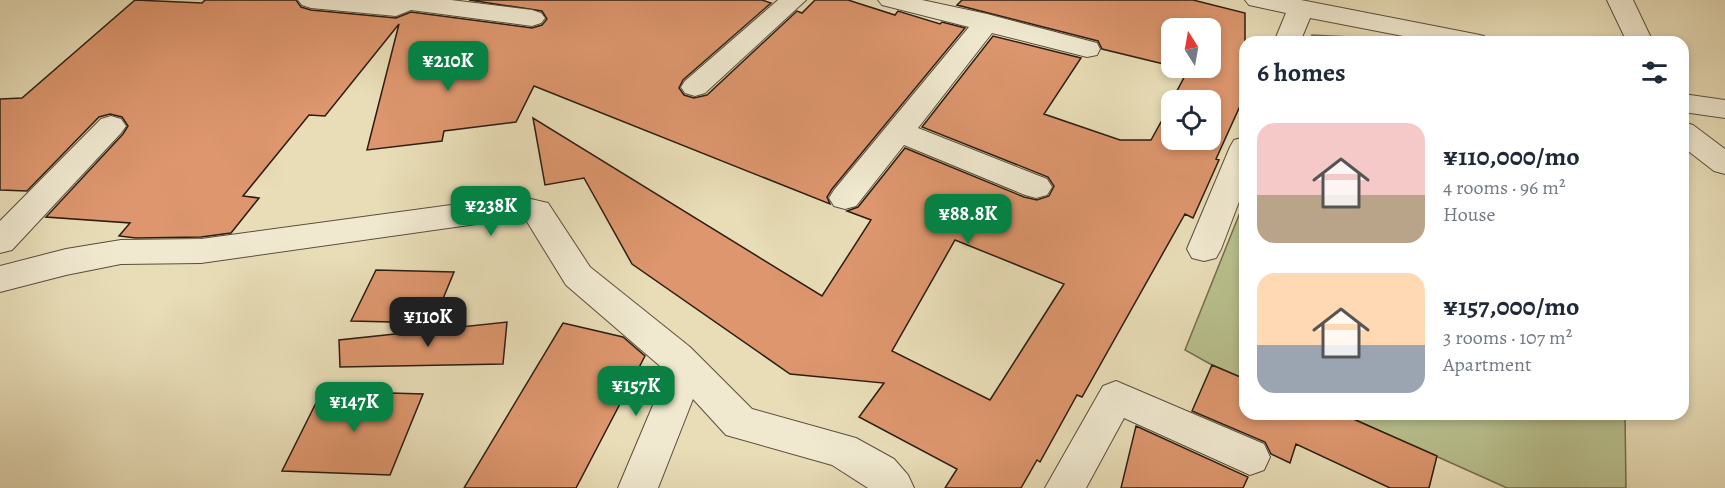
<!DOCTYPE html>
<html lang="en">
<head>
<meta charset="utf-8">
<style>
	:root { --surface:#fff; --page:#f6f6f7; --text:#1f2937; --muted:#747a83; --accent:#0b8043 }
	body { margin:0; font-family:Alegreya,serif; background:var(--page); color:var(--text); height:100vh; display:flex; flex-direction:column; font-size:22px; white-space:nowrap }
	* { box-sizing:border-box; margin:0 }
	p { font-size:20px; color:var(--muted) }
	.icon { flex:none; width:33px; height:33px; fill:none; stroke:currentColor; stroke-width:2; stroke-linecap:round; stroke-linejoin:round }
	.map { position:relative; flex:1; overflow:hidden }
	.panel { position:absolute; left:1239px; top:36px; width:450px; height:384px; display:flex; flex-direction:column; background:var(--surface); border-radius:18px; box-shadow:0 3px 9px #0003 }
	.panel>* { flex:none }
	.needle { width:39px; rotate:349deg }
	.buttons { position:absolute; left:1161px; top:18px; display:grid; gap:12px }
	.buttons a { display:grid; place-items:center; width:60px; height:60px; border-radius:12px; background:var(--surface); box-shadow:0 3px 9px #0003; font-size:30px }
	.price { position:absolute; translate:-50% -51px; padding:0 14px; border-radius:12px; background:var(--accent); color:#fff; font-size:20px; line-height:39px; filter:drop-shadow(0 2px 3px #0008) }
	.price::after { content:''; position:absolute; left:50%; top:36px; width:18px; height:14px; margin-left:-9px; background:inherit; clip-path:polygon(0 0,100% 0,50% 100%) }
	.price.active { background:#222; color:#fff }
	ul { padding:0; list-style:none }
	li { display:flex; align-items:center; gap:18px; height:150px; padding:0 18px }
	li span { display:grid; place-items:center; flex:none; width:168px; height:120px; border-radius:18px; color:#555 }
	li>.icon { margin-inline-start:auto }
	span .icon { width:72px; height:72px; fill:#fffc; stroke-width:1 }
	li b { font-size:26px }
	h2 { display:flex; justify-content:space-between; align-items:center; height:72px; padding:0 18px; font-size:26px }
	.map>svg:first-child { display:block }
	.green { fill:#b8c08d; stroke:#726e50; stroke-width:1.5 }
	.building { fill:#dd966d; stroke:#2c1d12; stroke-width:1.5; fill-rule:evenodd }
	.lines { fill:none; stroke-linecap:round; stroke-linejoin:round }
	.minor-casing { stroke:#5b4d3b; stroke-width:2 }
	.minor { fill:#f0e9d0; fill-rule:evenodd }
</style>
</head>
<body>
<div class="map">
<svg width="1725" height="488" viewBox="0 0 1725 488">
	<rect width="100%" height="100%" fill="#e8ddb7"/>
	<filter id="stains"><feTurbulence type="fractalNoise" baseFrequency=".00333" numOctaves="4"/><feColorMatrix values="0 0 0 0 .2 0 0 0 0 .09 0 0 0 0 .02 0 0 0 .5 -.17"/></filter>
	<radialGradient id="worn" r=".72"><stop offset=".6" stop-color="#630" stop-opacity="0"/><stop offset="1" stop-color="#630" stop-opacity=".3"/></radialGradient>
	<path class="green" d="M 1312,35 L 1371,38 L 1388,42 L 1309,42 Z
		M 1245,200 L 1245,379 L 1212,365 L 1185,350 Z
		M 1342,414 L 1625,414 L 1626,488 L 1507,488 Z"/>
	<path class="building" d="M 135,0 L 202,3 L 205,0 L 296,0 L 301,7 L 311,10 L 396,18 L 411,12 L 532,28 L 542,25 L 547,19 L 542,11 L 469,0 L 762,0 L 771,3 L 683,80 L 679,88 L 684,95 L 694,98 L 707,95 L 797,11 L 802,13 L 815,0 L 848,0 L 895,15 L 898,11 L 940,24 L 942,22 L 965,28 L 832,189 L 827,197 L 830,204 L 534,86 L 516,122 L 444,131 L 442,141 L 367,150 L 399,24 L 325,116 L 309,115 L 243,196 L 259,198 L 231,233 L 201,237 L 136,238 L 119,236 L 130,223 L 46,217 L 123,134 L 128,126 L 122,117 L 110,114 L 99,117 L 27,191 L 0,190 L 0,99 L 22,98 Z
		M 962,0 L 1193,0 L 1245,13 L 1245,95 L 1216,159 L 1219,160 L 1193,218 L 1185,214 L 1082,397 L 1077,395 L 1040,462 L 1037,460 L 1021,488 L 945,488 L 957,469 L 859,417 L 884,383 L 790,374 L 632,264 L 584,178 L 545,185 L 533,118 L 822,296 L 871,220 L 847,211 L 858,207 L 905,148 L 1024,197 L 1037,200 L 1049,196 L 1054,186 L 1048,177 L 922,127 L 993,36 L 1081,58 L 1044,114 L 1120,140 L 1151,140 L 1172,102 L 1172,140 L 1210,140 L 1210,100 L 1172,100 L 1188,70 L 1177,68 L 1210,68 L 1210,28 L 1172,28 L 1172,66 L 1102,49 L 1098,41 L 957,5 ZM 955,240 L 1064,284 L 990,400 L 892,351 Z
		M 376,270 L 454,272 L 433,323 L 351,321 Z
		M 507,322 L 503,364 L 340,367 L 339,340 Z
		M 563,323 L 623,337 L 645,356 L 576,488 L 464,488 Z
		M 1212,365 L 1245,379 L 1245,414 L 1342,414 L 1437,456 L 1429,488 L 1390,488 L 1296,444 L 1290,463 L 1271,454 L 1265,442 L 1192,411 Z
		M 322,391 L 423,394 L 390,475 L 282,471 Z
		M 1136,426 L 1248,477 L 1243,488 L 1121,488 Z"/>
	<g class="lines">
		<defs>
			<path id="minor" d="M 298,0 L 451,0 L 532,10 L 541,13 L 545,18 L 541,23 L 532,26 L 411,10 L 396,16 L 311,8 L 302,5 Z
				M 778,0 L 806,0 L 705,93 L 695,96 L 685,93 L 681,87 L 685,81 Z
				M 878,0 L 922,0 L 987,14 L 1097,43 L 1100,49 L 1097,55 L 1087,57 L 992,33 L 918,128 L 1047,179 L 1052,187 L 1047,195 L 1036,198 L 1025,195 L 904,145 L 856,206 L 845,209 L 834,206 L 829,198 L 834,190 L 969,27 L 882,5 Z
				M 1245,0 L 1301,0 L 1475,34 L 1484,36 L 1488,42 L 1434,42 L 1310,18 L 1300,42 L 1274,42 L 1286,13 L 1249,5 Z
				M 1607,0 L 1633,0 L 1653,42 L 1627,42 Z
				M 1683,94 L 1725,100 L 1725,118 L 1683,112 Z
				M 111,116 L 121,119 L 126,126 L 121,133 L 12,250 L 0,253 L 0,221 L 101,119 Z
				M 1683,122 L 1693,125 L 1725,149 L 1725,174 L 1714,171 L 1683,147 Z
				M 1245,137 L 1245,186 L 1221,249 L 1216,258 L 1204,261 L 1192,258 L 1187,249 L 1230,147 L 1234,140 Z
				M 518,196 L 548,203 L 590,267 L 690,347 L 752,409 L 856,438 L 894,459 L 908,475 L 914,488 L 868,488 L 832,465 L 726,435 L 693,399 L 658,488 L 618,488 L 667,372 L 566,285 L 526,220 L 518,218 L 201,263 L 121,264 L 66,275 L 0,292 L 0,266 L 66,249 L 121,240 L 201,239 Z
				M 1116,381 L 1264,444 L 1270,457 L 1264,470 L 1250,475 L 1124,418 L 1086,488 L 1045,488 L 1103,386 Z"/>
		</defs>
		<use href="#minor" class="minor-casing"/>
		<use href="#minor" class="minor"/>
	</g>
	<rect width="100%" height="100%" filter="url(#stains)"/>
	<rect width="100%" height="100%" fill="url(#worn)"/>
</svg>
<div class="buttons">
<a><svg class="needle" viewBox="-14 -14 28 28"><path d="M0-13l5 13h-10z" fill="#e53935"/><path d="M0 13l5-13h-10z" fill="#747a83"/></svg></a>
<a><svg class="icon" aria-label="locate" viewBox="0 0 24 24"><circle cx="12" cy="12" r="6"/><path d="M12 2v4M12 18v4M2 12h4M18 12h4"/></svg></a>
</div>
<b class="price" style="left:448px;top:92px">¥210K</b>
<b class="price" style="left:491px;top:237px">¥238K</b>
<b class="price" style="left:968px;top:245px">¥88.8K</b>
<b class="price active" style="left:428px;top:348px">¥110K</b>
<b class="price" style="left:636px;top:417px">¥157K</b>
<b class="price" style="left:354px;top:433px">¥147K</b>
<section class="panel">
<h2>6 homes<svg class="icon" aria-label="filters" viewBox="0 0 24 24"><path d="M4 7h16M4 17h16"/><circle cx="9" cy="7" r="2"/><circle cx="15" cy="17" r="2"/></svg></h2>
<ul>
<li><span style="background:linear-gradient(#f6c9c9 60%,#b9a48a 0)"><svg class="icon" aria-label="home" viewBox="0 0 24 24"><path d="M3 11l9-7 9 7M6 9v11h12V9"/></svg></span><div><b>¥110,000/mo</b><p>4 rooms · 96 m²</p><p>House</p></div></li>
<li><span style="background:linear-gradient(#ffd9b3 60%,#9aa5b1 0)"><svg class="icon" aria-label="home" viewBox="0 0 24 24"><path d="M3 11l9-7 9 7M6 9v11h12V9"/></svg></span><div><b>¥157,000/mo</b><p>3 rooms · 107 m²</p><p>Apartment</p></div></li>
</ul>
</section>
</div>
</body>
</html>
